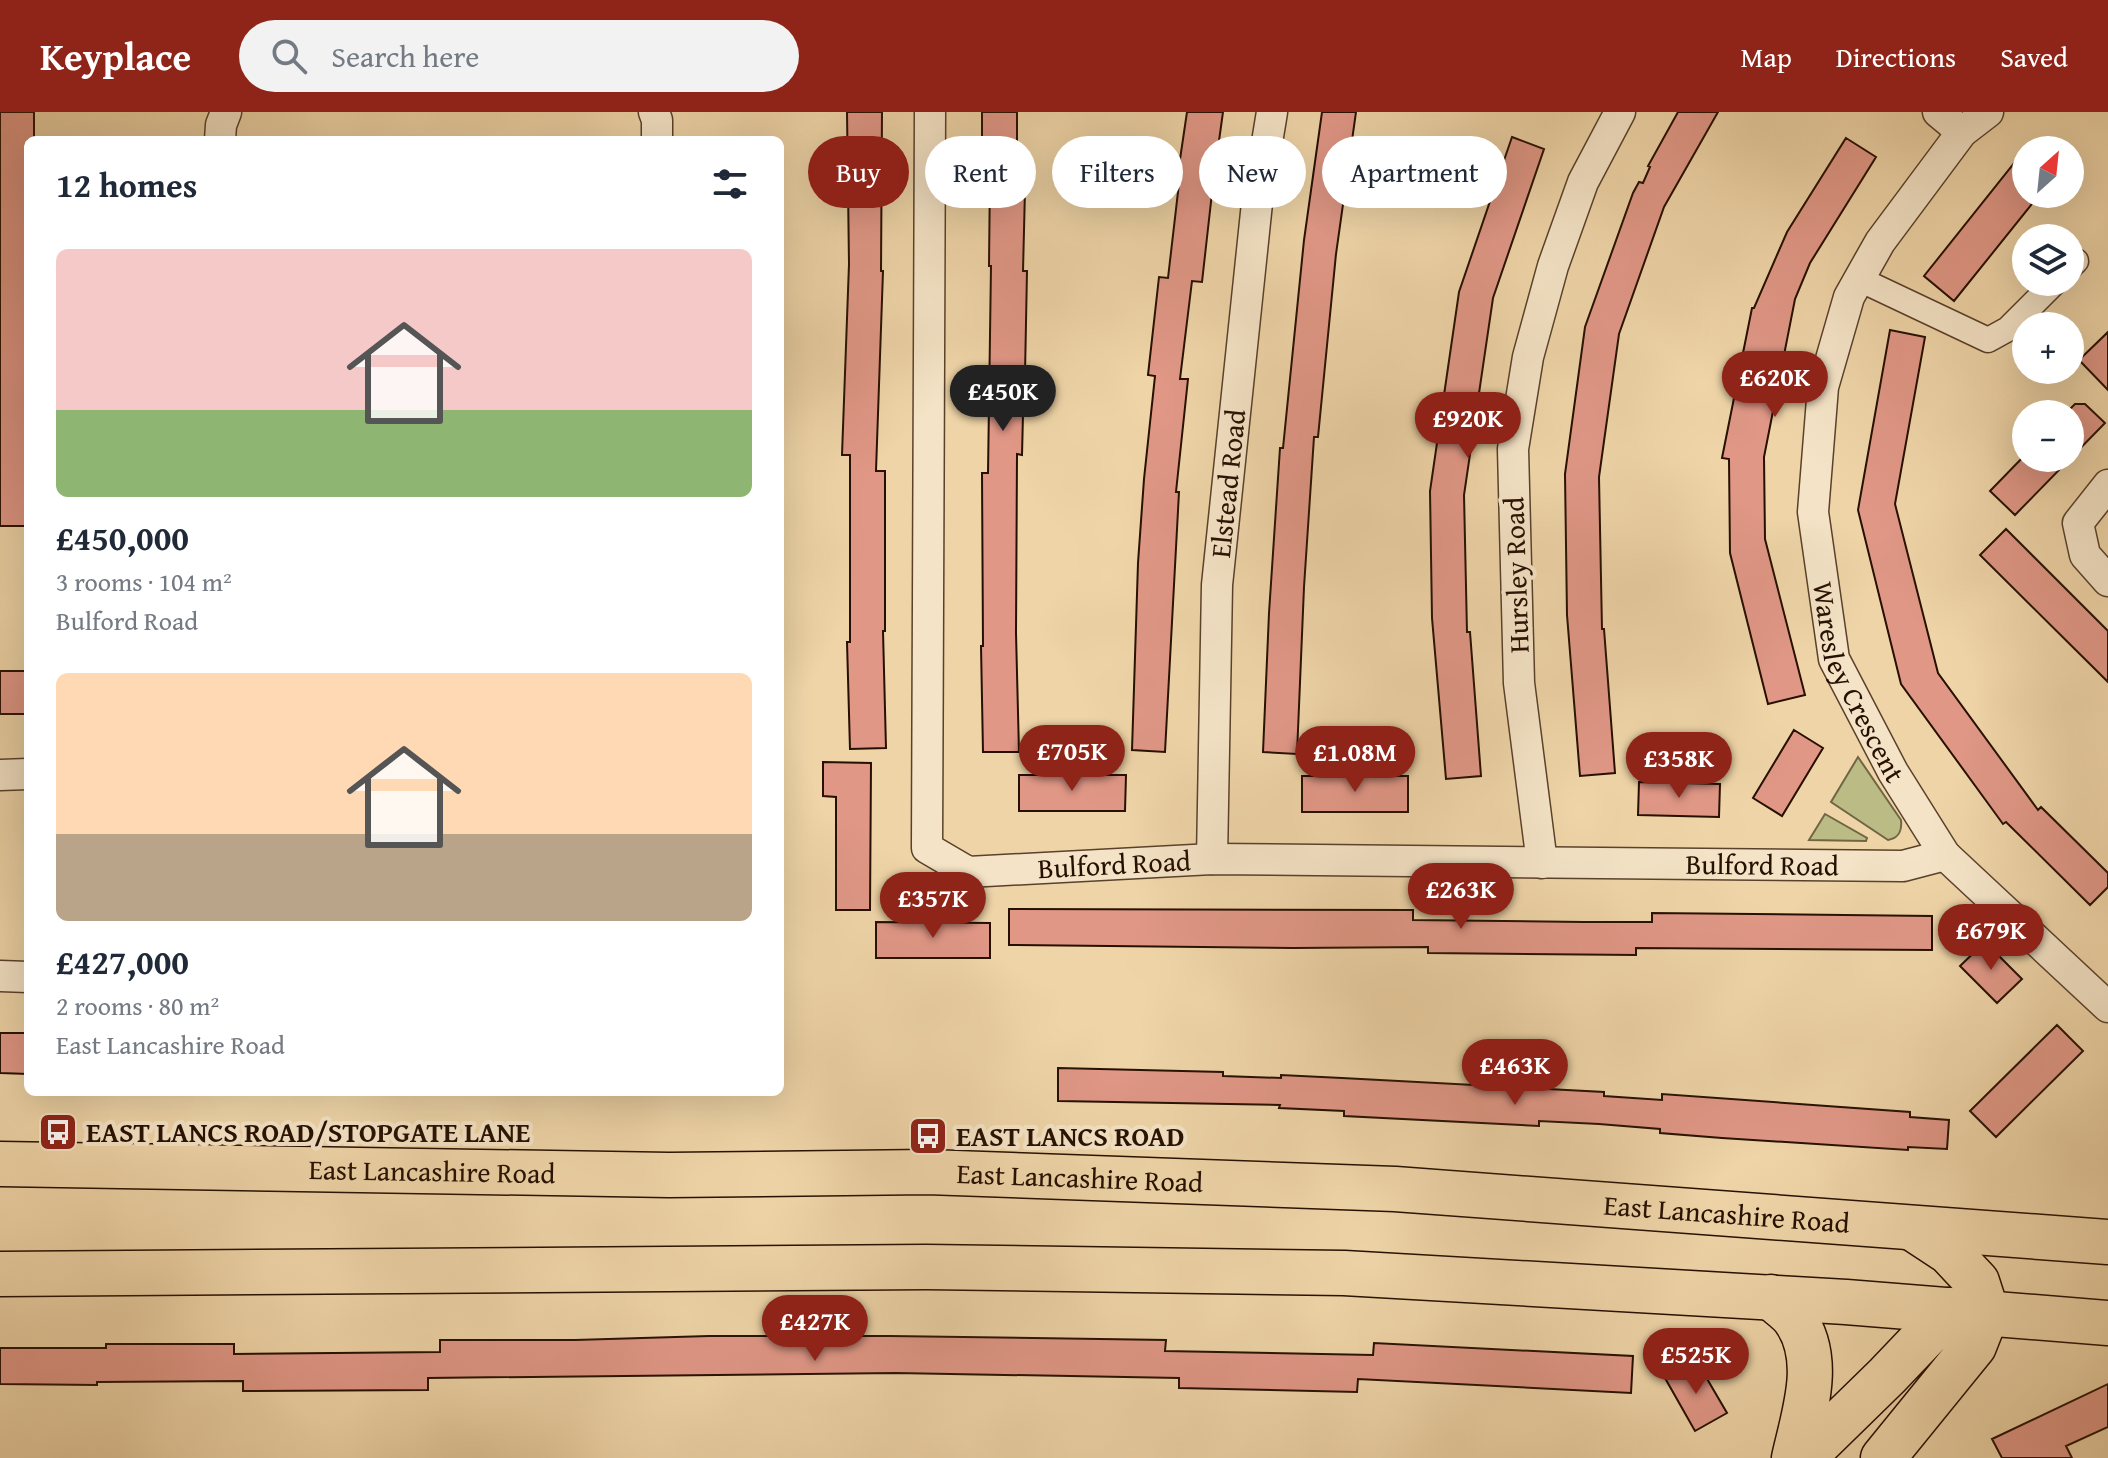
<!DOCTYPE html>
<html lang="en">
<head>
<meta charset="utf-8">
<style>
	:root { --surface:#fff; --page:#f2f2f3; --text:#1f2937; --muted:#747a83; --accent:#8f2418 }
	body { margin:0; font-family:"Gentium Book Plus",serif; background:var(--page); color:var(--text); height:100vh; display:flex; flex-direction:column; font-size:30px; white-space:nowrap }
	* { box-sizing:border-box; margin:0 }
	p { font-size:26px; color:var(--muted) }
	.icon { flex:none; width:44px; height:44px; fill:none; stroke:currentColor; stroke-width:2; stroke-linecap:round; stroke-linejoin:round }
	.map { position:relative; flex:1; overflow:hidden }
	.sheet { position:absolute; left:24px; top:24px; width:760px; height:960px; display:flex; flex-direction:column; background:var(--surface); border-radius:12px; box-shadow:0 8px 32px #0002 }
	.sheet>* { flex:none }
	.banner { position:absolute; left:808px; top:24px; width:760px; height:72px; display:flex; gap:16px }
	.needle { width:52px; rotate:27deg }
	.controls { position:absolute; left:2012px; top:24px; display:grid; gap:16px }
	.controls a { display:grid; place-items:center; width:72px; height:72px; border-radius:50%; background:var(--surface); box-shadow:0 8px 32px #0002; font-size:40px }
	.price { position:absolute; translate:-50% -68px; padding:0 18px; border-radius:28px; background:var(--accent); color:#fff; font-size:26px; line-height:52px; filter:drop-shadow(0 2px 4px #0008) }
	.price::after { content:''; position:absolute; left:50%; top:48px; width:24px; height:18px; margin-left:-12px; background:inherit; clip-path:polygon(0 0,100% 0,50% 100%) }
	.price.current { background:#222; color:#fff }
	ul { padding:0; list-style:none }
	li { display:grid; align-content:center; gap:16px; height:424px; padding:0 32px }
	li span { display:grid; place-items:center; height:248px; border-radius:12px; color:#555 }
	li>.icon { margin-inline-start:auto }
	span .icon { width:144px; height:144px; fill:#fffc; stroke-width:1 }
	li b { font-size:34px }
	h2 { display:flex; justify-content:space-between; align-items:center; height:96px; padding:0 32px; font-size:34px }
	.pill { padding:0 28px; border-radius:36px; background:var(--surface); box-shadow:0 8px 32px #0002; font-size:28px; line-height:72px }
	.pill.current { background:var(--accent); color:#fff }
	header { display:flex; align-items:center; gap:48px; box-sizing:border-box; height:112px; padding:0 40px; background:var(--accent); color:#fff }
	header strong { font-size:38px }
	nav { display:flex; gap:44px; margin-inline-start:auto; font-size:28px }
	.search { width:560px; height:72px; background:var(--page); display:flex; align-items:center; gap:20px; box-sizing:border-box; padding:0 28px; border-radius:44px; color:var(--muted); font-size:30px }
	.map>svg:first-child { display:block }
	.green { fill:#bbbc85; stroke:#716644; stroke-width:2 }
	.building { fill:#e09786; stroke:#271002; stroke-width:2 }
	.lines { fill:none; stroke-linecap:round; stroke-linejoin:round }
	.pedestrian-casing { stroke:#59412b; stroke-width:27 }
	.minor-casing { stroke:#59412b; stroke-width:33 }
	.primary-casing { stroke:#271002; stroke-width:47 }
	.trunk-casing { stroke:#271002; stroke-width:47 }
	.pedestrian { stroke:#f4e3c6; stroke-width:24 }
	.minor { stroke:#f4e3c6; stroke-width:30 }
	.primary { stroke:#eed4a7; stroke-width:44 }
	.trunk { stroke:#eed4a7; stroke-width:44 }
	.labels { text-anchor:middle; stroke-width:8; stroke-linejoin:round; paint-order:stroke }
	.street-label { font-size:28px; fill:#271002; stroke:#f4e3c6 }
	.poi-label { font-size:28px; font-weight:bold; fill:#271002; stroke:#f4e3c6; text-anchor:start }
</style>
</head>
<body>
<header>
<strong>Keyplace</strong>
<div class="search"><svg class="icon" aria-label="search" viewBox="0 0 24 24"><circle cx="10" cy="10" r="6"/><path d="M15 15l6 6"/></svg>Search here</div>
<nav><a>Map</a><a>Directions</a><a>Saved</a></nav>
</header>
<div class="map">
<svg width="2108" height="1346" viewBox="0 0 2108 1346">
	<rect width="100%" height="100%" fill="#eed4a7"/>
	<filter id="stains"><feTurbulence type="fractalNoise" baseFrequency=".0025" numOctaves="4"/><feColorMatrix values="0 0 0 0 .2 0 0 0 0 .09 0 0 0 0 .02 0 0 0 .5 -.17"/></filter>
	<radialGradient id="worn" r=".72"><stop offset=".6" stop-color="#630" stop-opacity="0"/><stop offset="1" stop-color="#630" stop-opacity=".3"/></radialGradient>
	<path class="green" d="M 1858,645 L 1901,708 C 1902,718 1900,726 1888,728 L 1831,690 Z
		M 1825,702 L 1867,726 L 1866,729 L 1809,728 Z"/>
	<path class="building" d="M 0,0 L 34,0 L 34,28 L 28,28 L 28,164 L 26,164 L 28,414 L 0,414 Z
		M 847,0 L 882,0 L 881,159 L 883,159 L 876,359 L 885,359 L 885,519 L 883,519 L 886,636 L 850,637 L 847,530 L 850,530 L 850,343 L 842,343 L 849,152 Z
		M 982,0 L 1017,0 L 1017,77 L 1025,78 L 1023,159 L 1027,159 L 1025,262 L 1024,262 L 1022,343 L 1017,342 L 1016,521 L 1019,640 L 983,640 L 981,534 L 983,534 L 982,361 L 988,361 L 991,154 L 989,154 L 990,61 L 982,61 Z
		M 1187,0 L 1223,0 L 1213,72 L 1202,170 L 1192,169 L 1180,267 L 1188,267 L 1176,380 L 1179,380 L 1165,640 L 1132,638 L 1138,451 L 1144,367 L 1155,264 L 1148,263 L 1159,165 L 1168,166 L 1181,54 L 1179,54 Z
		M 1322,0 L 1356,0 L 1336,142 L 1318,325 L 1314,325 L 1304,475 L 1297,642 L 1263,640 L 1269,501 L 1280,336 L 1283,336 L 1304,128 Z
		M 1678,0 L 1718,0 L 1664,95 L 1619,222 L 1599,365 L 1602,517 L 1604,517 L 1615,661 L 1580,664 L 1567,503 L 1565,362 L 1585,215 L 1633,81 L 1639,70 L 1643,71 L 1650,55 L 1648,54 Z
		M 1512,25 L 1544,37 L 1493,186 L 1464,383 L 1467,520 L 1470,520 L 1481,664 L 1446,667 L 1432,506 L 1430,379 L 1459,180 Z
		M 1846,26 L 1876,45 L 1810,151 L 1795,187 L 1764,345 L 1765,427 L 1805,583 L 1768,592 L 1730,441 L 1729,347 L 1722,346 L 1752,196 L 1754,196 L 1787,120 Z
		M 2031,30 L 2041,38 L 2026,38 L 2026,82 L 2040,82 L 1954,189 L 1924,164 Z
		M 1890,218 L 1925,225 L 1895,392 L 1938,561 L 2038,698 L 2041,695 L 2108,761 L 2108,775 L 2090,793 L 2006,710 L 2003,712 L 1901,572 L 1858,398 Z
		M 2108,220 L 2108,278 L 2079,248 Z
		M 2075,292 L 2085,292 L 2105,311 L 2015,403 L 1990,379 L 2026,342 L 2026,346 L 2070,346 L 2070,302 L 2065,302 Z
		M 2006,417 L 2108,519 L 2108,570 L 1980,443 Z
		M 0,559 L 28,559 L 28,602 L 0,602 Z
		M 1794,618 L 1823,636 L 1782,704 L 1753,686 Z
		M 823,650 L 871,651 L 870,798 L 836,798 L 836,685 L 823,684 Z
		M 1019,663 L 1126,663 L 1125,699 L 1019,699 Z
		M 1302,664 L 1408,664 L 1408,700 L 1302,700 Z
		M 1639,670 L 1720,672 L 1719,705 L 1638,703 Z
		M 1009,797 L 1413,798 L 1413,808 L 1584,810 L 1652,810 L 1652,801 L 1932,804 L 1932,838 L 1636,836 L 1636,843 L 1428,841 L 1428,835 L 1293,836 L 1009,833 Z
		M 876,810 L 990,811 L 990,846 L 876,846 Z
		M 1985,830 L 2022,867 L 1997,891 L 1960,854 Z
		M 2057,913 L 2083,939 L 1996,1025 L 1970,999 Z
		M 0,921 L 28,921 L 28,962 L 0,961 Z
		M 1058,956 L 1223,960 L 1223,964 L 1281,966 L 1281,963 L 1342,966 L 1604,980 L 1604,984 L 1662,988 L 1662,982 L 1910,1000 L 1910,1005 L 1949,1008 L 1947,1037 L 1908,1035 L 1908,1038 L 1722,1026 L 1660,1021 L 1660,1017 L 1599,1012 L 1539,1009 L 1539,1014 L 1344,1004 L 1344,999 L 1279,996 L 1280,993 L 1058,989 Z
		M 709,1224 L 890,1224 L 1166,1228 L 1165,1239 L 1373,1243 L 1374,1231 L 1633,1244 L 1631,1281 L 1358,1267 L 1357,1280 L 1179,1276 L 1179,1266 L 896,1261 L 428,1266 L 428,1278 L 243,1279 L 243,1269 L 97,1270 L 97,1273 L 0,1272 L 0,1236 L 106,1236 L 106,1232 L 234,1232 L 234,1242 L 440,1240 L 440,1228 L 575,1228 Z
		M 1696,1248 L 1727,1301 L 1695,1319 L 1665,1266 Z
		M 2108,1272 L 2108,1315 L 2066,1334 L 2072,1346 L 2002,1346 L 1992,1327 Z"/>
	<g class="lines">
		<defs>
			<path id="pedestrian" d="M 2070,155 L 2076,149
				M 1859,167 L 1988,228 L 2008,217 L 2055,170"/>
			<g id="minor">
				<path d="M 654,0 L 657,8 L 657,28"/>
				<path id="s1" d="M 930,0 L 927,736 L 968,760 L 1212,747 L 1903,754 L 1945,743"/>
				<path d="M 1938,0 L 1962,20"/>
				<path id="s2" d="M 1988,0 L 1962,20 L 1880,130 L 1849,185 L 1823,275 L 1813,400 L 1834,547 L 1893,660 L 1945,743 L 2108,895"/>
				<path d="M 220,28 L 221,13 L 226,0"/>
				<path d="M 2108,373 L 2078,411 L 2085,443 L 2108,469"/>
				<path d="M 0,663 L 28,662"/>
				<path id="s3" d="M 1212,747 L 1217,473 L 1257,91 L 1272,0"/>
				<path d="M 1542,751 L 1519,571 L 1513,337 L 1528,245 L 1553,154 L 1583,70 L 1620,0"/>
				<path d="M 0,864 L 28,865"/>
			</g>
			<path id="primary" d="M 1771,1185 C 1778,1192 1788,1198 1794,1206 C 1824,1247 1804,1301 1794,1346
				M 1803,1346 L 1887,1264 L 1950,1198
				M 1883,1346 L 1974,1234 L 1987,1201"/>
			<g id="trunk">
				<path id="s4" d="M 0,1052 L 669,1063 L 927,1060 L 1395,1077 L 2108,1130"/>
				<path d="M 1914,1117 L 1949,1140 L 1977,1170 L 1987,1201"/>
				<path d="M 0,1162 L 926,1155 L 1344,1161 L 1846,1190 L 2108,1211"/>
			</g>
		</defs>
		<use href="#pedestrian" class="pedestrian-casing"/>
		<use href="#minor" class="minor-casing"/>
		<use href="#primary" class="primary-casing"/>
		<use href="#trunk" class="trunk-casing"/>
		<use href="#pedestrian" class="pedestrian"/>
		<use href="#minor" class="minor"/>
		<use href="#primary" class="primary"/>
		<use href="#trunk" class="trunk"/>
	</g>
	<defs>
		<symbol id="bus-square" viewBox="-11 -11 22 22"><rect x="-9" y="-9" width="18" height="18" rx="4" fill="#8f2418" stroke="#f4e3c6"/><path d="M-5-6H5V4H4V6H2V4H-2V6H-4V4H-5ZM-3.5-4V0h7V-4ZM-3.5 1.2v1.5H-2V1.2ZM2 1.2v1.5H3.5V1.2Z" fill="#fff"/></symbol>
	</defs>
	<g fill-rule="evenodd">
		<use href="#bus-square" x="36" y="998" width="44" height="44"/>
		<use href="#bus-square" x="906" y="1002" width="44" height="44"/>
	</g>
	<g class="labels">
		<g class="street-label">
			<text dy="10" stroke="none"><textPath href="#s3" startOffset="376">Elstead Road</textPath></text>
			<text transform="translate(1516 463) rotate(-92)" y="10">Hursley Road</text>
			<text dy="10" stroke="none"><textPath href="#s2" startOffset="630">Waresley Crescent</textPath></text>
			<text dy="10" stroke="none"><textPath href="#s1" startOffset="930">Bulford Road</textPath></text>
			<text dy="10" stroke="none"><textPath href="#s1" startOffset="1578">Bulford Road</textPath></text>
			<text dy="10" stroke="none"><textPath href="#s4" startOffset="432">East Lancashire Road</textPath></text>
			<text dy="10" stroke="none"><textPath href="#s4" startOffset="1080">East Lancashire Road</textPath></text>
			<text dy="10" stroke="none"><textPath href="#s4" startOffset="1728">East Lancashire Road</textPath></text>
		</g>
		<g class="poi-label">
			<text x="86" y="1030">EAST LANCS ROAD/STOPGATE LANE</text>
			<text x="956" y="1034">EAST LANCS ROAD</text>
		</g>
	</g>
	<rect width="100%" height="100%" filter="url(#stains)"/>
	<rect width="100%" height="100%" fill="url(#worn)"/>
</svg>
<div class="controls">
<a><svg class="needle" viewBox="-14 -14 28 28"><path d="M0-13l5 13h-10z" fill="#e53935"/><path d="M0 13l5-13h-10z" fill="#747a83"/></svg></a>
<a><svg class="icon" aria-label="layers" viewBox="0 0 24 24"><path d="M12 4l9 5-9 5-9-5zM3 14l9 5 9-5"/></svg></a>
<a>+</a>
<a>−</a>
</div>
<b class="price" style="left:1775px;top:307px">£620K</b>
<b class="price current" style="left:1003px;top:321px">£450K</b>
<b class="price" style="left:1468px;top:348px">£920K</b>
<b class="price" style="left:1072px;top:681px">£705K</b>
<b class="price" style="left:1355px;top:682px">£1.08M</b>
<b class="price" style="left:1679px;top:688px">£358K</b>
<b class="price" style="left:1461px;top:819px">£263K</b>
<b class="price" style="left:933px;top:828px">£357K</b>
<b class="price" style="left:1991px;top:860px">£679K</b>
<b class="price" style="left:1515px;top:995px">£463K</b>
<b class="price" style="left:815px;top:1251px">£427K</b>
<b class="price" style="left:1696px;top:1284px">£525K</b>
<div class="banner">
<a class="pill current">Buy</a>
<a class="pill">Rent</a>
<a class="pill">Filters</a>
<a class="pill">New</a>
<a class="pill">Apartment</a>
</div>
<section class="sheet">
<h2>12 homes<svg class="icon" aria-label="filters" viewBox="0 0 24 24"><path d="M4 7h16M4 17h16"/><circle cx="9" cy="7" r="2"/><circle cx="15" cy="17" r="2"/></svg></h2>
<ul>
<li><span style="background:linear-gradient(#f6c9c9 65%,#8fb573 0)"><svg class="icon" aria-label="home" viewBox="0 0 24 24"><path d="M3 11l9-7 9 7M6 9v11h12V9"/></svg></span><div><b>£450,000</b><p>3 rooms · 104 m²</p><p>Bulford Road</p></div></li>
<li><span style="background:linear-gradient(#ffd9b3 65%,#b9a48a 0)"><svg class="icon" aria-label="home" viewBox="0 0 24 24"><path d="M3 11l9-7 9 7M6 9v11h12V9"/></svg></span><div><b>£427,000</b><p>2 rooms · 80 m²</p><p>East Lancashire Road</p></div></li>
</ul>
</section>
</div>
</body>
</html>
